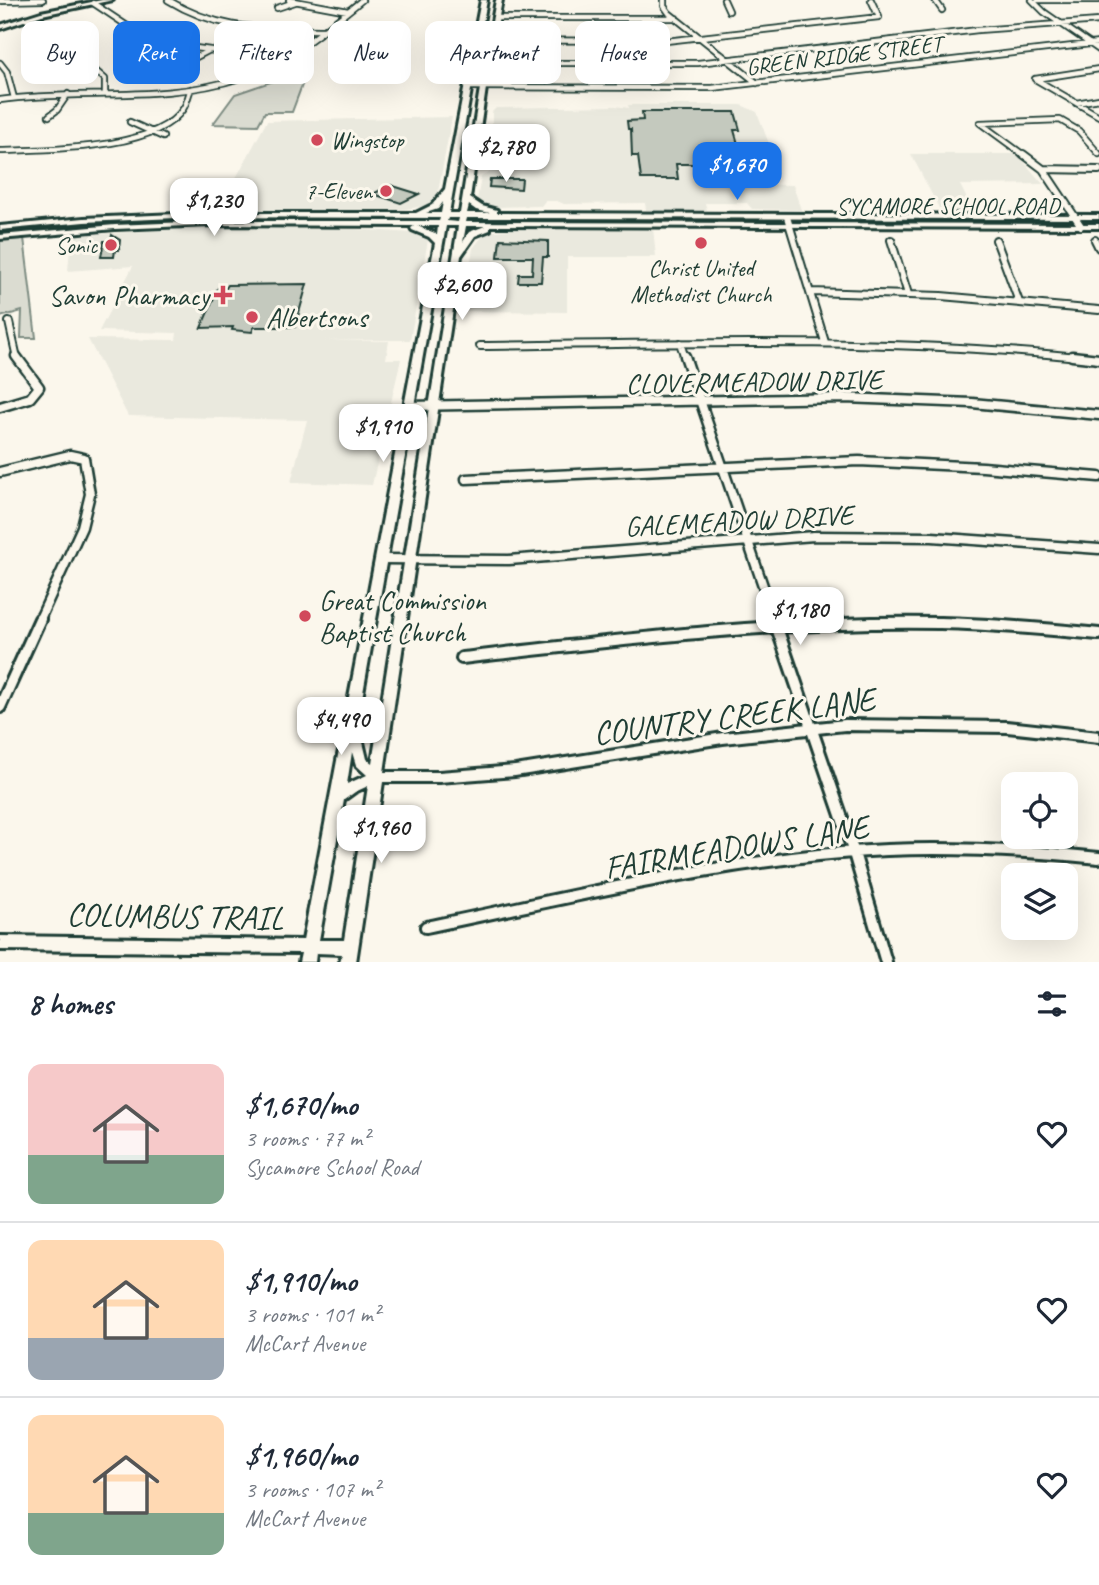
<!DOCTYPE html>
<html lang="en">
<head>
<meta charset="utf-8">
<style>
	:root { --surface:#fff; --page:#f6f6f7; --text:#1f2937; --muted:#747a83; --line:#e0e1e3; --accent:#1a73e8 }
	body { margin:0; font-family:Caveat,sans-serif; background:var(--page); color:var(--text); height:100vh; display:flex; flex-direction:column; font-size:26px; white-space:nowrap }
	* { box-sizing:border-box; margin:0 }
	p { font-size:23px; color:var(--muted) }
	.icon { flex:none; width:38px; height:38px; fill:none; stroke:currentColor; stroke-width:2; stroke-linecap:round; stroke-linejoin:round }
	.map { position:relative; height:962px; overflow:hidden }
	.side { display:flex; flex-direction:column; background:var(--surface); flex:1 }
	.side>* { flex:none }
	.guide { position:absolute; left:21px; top:21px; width:700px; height:63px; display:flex; gap:14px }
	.buttons { position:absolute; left:1001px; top:772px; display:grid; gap:14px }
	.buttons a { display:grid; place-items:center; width:77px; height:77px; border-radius:14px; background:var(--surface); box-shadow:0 7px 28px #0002; font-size:35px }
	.price { position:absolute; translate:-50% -60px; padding:0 16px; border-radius:14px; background:#fff; color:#222; font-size:23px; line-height:46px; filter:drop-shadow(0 2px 4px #0008) }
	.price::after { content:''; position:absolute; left:50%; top:42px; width:21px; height:16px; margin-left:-10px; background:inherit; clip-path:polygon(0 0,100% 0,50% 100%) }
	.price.active { background:var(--accent); color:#fff }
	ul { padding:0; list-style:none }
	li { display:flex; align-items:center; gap:21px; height:175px; padding:0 28px }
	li+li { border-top:2px solid var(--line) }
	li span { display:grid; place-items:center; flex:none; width:196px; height:140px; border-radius:14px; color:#555 }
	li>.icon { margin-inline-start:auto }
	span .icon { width:84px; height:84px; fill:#fffc; stroke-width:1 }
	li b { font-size:30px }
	h2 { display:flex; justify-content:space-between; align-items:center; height:84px; padding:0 28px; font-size:30px }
	.chip { padding:0 24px; border-radius:14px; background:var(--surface); box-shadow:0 7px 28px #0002; font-size:24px; line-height:63px }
	.chip.active { background:var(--accent); color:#fff }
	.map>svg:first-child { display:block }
	.built { fill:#eae9de }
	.green { fill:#dbdcd1; stroke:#7d8c82; stroke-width:2 }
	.building { fill:#c4c9be; stroke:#1f3d34; stroke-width:2 }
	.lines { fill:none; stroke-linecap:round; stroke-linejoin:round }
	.street-far3-casing { stroke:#1f3d34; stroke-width:8 }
	.street-far2-casing { stroke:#1f3d34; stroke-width:10 }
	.street-far1-casing { stroke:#1f3d34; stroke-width:13 }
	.street-casing { stroke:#1f3d34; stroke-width:16 }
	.secondary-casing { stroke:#1f3d34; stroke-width:6 }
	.street-far3 { stroke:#fbf7ec; stroke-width:4.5 }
	.street-far2 { stroke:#fbf7ec; stroke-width:6 }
	.street-far1 { stroke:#fbf7ec; stroke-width:8 }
	.street { stroke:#fbf7ec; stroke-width:10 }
	.secondary { fill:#fbf7ec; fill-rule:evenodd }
	.poi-dot { fill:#d1495b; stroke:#fbf7ec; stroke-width:2.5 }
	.labels { text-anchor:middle; stroke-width:6; stroke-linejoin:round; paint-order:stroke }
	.far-street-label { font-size:23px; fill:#1f3d34; stroke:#fbf7ec }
	.far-poi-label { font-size:23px; fill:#1f3d34; stroke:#fbf7ec; text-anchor:end }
	.poi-label { font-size:28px; fill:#1f3d34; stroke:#fbf7ec; text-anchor:start }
	.street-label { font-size:28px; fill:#1f3d34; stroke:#fbf7ec }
	.near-street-label { font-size:33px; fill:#1f3d34; stroke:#fbf7ec }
</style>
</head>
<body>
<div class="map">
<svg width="1099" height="962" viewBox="0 0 1099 962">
	<rect width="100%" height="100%" fill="#fbf7ec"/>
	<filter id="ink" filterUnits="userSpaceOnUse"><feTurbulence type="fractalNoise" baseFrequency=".0143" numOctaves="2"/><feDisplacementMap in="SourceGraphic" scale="14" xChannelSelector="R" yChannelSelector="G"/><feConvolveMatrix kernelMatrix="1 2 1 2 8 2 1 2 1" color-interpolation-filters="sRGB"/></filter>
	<g filter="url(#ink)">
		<path class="built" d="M 628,105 L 741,105 L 757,112 L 777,165 L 767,177 L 744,184 L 793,185 L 801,210 L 752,209 L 747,203 L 705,203 L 707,210 L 646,210 L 645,203 L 564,204 L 557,201 L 545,201 L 541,206 L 493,207 L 477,200 L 481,177 L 492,171 L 494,142 L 517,139 L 516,126 L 492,124 L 492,112 L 496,108 L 615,106 L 629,108 Z
			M 452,117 L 437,197 L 425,206 L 387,212 L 218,211 L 267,121 Z
			M 911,154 L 1017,154 L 1043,184 L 960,185 L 968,201 L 965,205 L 968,212 L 941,212 Z
			M 191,228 L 340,228 L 412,233 L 428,240 L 410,340 L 325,340 L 389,341 L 386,359 L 401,359 L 372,485 L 291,482 L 307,420 L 128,416 L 88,339 L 176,340 L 177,333 L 99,331 L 133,266 L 68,271 L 71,236 Z
			M 521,228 L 653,228 L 656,257 L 567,257 L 567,312 L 462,311 L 473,248 L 486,232 Z"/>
		<path class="green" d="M 291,75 L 305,77 L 292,112 L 265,112 L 258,125 L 213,124 L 235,94 Z
			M 24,238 L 36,338 L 21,338 L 22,311 L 0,317 L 0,240 Z"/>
		<path class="building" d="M 642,112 L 735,112 L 740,130 L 734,130 L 744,165 L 727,165 L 728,169 L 724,169 L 727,179 L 710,179 L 707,164 L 676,164 L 678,179 L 641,179 L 638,156 L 632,156 L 631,129 L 628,129 L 627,121 L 643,120 Z
			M 490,179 L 522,179 L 521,189 L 489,187 Z
			M 390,185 L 419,194 L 401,203 L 373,194 Z
			M 112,235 L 120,240 L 119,250 L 115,250 L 114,257 L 101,257 L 104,241 L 111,241 Z
			M 500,239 L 548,241 L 548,257 L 543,257 L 541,282 L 518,282 L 519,274 L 532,274 L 533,257 L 498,257 Z
			M 307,284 L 295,327 L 254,327 L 252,332 L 232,330 L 233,327 L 201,328 L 218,288 L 226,288 L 228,285 Z"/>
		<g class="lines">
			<defs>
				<path id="street-far3" d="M 168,0 C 220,32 265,28 324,30
					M 289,0 L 348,11
					M 664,0 L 664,6 L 669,13 L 757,83
					M 724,0 L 729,11
					M 935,0 L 942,10
					M 1032,0 L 1044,12 L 1099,50
					M 1038,0 L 1099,0
					M 0,1 L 43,0
					M 93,3 L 141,35 L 165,44 L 278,59
					M 277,8 L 295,2
					M 495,18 L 676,18
					M 25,19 L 45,27 L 105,79 L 105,93
					M 476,40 L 666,41 L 879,17 L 871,0
					M 0,63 L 7,72 L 14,98
					M 185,63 L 208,51
					M 487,63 L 698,63 L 978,30 L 1099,21
					M 254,72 L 275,76
					M 1035,79 L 1099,116
					M 1035,79 L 1099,69
					M 467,87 L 712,88 L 1099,43
					M 0,100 C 79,89 163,103 240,78 C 286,63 325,30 362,0
					M 1076,103 L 1099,99
					M 49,116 L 57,110 L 68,94
					M 130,122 L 163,137
					M 0,151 C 45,149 156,151 183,109 C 187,104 188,95 191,89
					M 1025,156 L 980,123 L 1060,120 L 1079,131 L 1099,154"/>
				<path id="street-far2" d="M 1023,154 L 1043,169 L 1081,226
					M 1043,169 L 1099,170
					M 787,217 L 825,342
					M 891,240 L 908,294
					M 996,240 L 1019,302
					M 1095,240 L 1099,248
					M 811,292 L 941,296 L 1099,310
					M 9,322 L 17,358
					M 680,343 L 685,358
					M 480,346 C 683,343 886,337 1089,358"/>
				<path id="street-far1" d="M 685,356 L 775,621
					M 1072,356 L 1099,359
					M 409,406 L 845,398 L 972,403 L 1099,415
					M 0,407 L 30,398 L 39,387 L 16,356
					M 0,472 L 70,455 L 84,458 L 90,494 L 82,527 L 39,621
					M 466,479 L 859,461 L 983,467 L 1099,477
					M 382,559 L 509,560 L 814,536 L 932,537 L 1099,549"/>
				<path id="street" d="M 774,619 L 854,853 L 886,962
					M 462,658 C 620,640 780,620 940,623 C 993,624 1046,629 1099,634
					M 0,707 L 40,619
					M 426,927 C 578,896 731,857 887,850 C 958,847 1028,851 1099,858"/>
				<path id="secondary" d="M 102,0 L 113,0 L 42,15 L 0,29 L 0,25 L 41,12 Z
					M 481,0 L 487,0 L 449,213 L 460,213 L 480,88 L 496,0 L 502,0 L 486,88 L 470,198 L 482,206 L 497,210 L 497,213 L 1099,215 L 1099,219 L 467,218 L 466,222 L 1099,224 L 1099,228 L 490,226 L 490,230 L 475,236 L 461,256 L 384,772 L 439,772 L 515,766 L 723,733 L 845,720 L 1007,722 L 1099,732 L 1099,742 L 1007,732 L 845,730 L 723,743 L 515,776 L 439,782 L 383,782 L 356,962 L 340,962 L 342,954 L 316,953 L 315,962 L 299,962 L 301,953 L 0,950 L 0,936 L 303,940 L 435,243 L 429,237 L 412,230 L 411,228 L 414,226 L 210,225 L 115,229 L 0,239 L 0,235 L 115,225 L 210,221 L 439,221 L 440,218 L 199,217 L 84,222 L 0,230 L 0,226 L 84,218 L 199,213 L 416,213 L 432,205 L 445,189 ZM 443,202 L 441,213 L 426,213 L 438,209 ZM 469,205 L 476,210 L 490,213 L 467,213 ZM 448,218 L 459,218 L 458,222 L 447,221 ZM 417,226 L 438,226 L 437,235 L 435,233 ZM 446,226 L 458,226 L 372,763 L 367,759 L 358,721 ZM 466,226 L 485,226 L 469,232 L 463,242 ZM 352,752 L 356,765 L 367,775 L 347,784 ZM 368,786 L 344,940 L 319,940 L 344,800 L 355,792 Z"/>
			</defs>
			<use href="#street-far3" class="street-far3-casing"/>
			<use href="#street-far2" class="street-far2-casing"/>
			<use href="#street-far1" class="street-far1-casing"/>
			<use href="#street" class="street-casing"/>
			<use href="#secondary" class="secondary-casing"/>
			<use href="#street-far3" class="street-far3"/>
			<use href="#street-far2" class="street-far2"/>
			<use href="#street-far1" class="street-far1"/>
			<use href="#street" class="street"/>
			<use href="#secondary" class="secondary"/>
		</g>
	</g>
	<g class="poi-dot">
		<circle cx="317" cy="140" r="7"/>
		<circle cx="386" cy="191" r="7"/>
		<circle cx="701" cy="243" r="7"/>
		<circle cx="111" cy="245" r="7"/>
		<path d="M219.5 284.5h7v7h7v7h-7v7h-7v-7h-7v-7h7z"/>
		<circle cx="252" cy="317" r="7"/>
		<circle cx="305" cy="616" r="7"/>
	</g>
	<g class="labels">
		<g class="far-street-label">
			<text transform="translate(844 55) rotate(-7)" y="8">GREEN RIDGE STREET</text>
			<text x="948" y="214">SYCAMORE SCHOOL ROAD</text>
		</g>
		<g class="far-poi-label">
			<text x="331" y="148" text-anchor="start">Wingstop</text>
			<text x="372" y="199">7-Eleven</text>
			<text x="97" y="253">Sonic</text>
			<text x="701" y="276" text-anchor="middle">Christ United<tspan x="701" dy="26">Methodist Church</tspan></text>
		</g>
		<g class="poi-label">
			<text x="209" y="305" text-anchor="end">Savon Pharmacy</text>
			<text x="266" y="327">Albertsons</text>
			<text x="319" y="610">Great Commission<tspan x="319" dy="32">Baptist Church</tspan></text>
		</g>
		<g class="street-label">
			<text transform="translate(754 381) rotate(-1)" y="10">CLOVERMEADOW DRIVE</text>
			<text transform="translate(739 520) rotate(-3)" y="10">GALEMEADOW DRIVE</text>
		</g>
		<g class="near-street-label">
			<text transform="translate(734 715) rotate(-7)" y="12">COUNTRY CREEK LANE</text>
			<text transform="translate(736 846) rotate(-9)" y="12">FAIRMEADOWS LANE</text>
			<text transform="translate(175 915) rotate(1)" y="12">COLUMBUS TRAIL</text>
		</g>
	</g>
</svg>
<div class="buttons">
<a><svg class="icon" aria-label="locate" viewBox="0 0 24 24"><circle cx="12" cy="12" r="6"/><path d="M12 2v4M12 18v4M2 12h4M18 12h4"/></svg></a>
<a><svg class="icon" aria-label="layers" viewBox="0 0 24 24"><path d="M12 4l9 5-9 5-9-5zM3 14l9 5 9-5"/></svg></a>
</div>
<b class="price" style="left:506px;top:184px">$2,780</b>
<b class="price active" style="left:737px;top:202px">$1,670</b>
<b class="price" style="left:214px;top:238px">$1,230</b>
<b class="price" style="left:462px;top:322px">$2,600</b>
<b class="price" style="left:383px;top:464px">$1,910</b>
<b class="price" style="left:800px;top:647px">$1,180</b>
<b class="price" style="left:341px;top:757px">$4,490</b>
<b class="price" style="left:381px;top:865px">$1,960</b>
<div class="guide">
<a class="chip">Buy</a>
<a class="chip active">Rent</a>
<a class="chip">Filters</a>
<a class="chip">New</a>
<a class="chip">Apartment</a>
<a class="chip">House</a>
</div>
</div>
<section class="side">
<h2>8 homes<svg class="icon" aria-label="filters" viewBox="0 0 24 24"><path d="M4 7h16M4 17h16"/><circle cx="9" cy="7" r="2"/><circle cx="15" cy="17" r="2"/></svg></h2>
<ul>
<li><span style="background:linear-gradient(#f6c9c9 65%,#7fa58c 0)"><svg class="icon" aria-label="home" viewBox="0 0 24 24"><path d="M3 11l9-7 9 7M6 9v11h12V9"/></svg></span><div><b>$1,670/mo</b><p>3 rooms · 77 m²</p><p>Sycamore School Road</p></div><svg class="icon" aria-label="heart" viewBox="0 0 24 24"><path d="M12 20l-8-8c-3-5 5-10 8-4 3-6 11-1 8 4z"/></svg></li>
<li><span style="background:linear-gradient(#ffd9b3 70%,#9aa5b1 0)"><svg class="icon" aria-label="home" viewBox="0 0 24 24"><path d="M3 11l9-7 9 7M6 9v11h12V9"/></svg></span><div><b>$1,910/mo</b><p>3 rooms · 101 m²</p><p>McCart Avenue</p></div><svg class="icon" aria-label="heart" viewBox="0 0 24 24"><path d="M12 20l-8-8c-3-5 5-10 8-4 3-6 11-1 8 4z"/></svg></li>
<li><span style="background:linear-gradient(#ffd9b3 70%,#7fa58c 0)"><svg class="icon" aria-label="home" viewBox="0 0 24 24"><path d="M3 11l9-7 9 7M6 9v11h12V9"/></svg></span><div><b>$1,960/mo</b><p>3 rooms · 107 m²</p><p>McCart Avenue</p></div><svg class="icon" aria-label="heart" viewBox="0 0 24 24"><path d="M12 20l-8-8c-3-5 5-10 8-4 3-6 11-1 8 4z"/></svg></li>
</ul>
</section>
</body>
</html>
